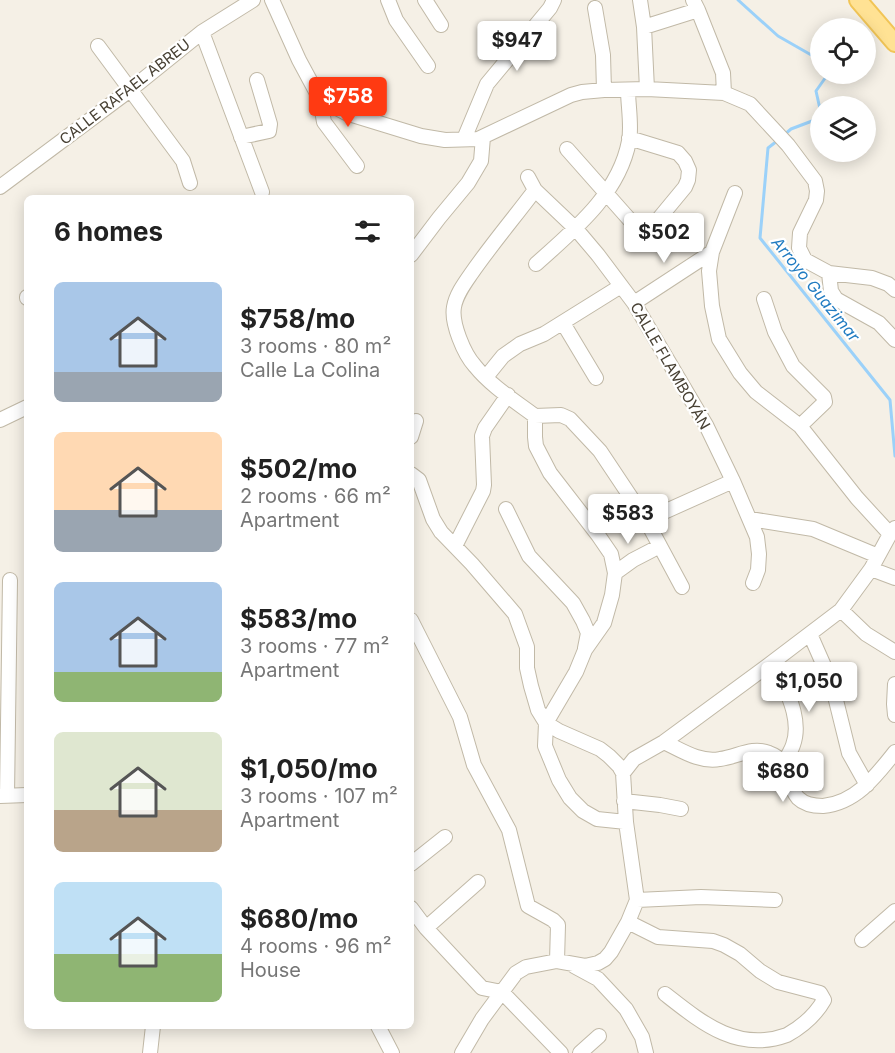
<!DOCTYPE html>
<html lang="en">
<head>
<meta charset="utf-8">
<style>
	:root { --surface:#fff; --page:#f2f2f2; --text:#222; --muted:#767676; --accent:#ff3a12 }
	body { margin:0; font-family:Inter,sans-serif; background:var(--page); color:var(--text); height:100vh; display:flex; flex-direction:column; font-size:22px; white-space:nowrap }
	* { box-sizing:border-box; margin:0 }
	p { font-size:20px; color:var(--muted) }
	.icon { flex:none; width:33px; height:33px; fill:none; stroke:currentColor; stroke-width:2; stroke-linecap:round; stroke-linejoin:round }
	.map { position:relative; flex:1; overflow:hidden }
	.side { position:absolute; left:24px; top:195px; width:390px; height:834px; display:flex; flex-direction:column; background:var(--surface); border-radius:9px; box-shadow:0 3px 15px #0003 }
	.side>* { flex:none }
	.buttons { position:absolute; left:810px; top:18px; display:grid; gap:12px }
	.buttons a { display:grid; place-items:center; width:66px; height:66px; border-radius:50%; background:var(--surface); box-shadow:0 3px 15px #0003; font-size:30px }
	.price { position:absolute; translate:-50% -51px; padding:0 14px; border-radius:6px; background:#fff; color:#222; font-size:20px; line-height:39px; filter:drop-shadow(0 2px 3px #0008) }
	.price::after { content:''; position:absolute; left:50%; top:36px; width:18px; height:14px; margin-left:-9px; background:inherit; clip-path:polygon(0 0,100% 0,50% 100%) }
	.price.current { background:var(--accent); color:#fff }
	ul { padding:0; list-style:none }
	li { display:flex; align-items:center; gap:18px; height:150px; padding:0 30px }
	li span { display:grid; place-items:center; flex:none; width:168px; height:120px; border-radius:9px; color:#555 }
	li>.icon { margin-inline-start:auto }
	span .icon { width:72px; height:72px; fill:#fffc; stroke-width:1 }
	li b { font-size:26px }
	h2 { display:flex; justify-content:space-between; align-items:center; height:72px; padding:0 30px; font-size:26px }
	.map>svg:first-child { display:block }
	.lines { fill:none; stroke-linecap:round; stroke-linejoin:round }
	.stream { stroke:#9bd1f9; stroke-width:3 }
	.minor-casing { stroke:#c1b9a7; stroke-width:16 }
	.major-casing { stroke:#f1c557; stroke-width:20 }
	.minor { stroke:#fff; stroke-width:14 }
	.major { stroke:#ffe294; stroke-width:16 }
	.labels { text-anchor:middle; stroke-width:4.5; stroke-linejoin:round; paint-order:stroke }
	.street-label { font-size:15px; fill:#484134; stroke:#fff }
	.water-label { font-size:16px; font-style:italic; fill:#207bc1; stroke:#fff }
</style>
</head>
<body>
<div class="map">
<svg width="895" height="1053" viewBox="0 0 895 1053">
	<rect width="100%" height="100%" fill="#f5f0e6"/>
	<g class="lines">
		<path class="stream" d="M 738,0 L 778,36 L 820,60
			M 820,109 L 816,91 L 828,74
			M 784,135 L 791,129 L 820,118
			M 777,141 L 768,148 L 760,238 L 890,400 L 895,456"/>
		<defs>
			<path id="minor" d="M 272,0 L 299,60 L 320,99 L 346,113 L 421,136 L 445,140 L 478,139 L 571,95 L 582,92 L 604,90 L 647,89 L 724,93 L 750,104 L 788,145 L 815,181 L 817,191 L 816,200 L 800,233 L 799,248 L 805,260 L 829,273 L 872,278 L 888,284 L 895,290
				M 388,0 L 396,20 L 428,66
				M 425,0 L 441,25
				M 640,0 L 644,27 L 647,89
				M 693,0 L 698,10 L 723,73 L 724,93
				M 595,8 L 603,55 L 604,90
				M 644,27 L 698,10
				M 202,32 L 262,192
				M 98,46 L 183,161 L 190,183
				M 320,99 L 324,122 L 357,166
				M 241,137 L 269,131 L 270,124 L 257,80
				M 464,139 L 487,84 L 550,8 L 554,0
				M 567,149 L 636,227 C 642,230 646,230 652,227 L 685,187 L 688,180 L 689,170 L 685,161 L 678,153 L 629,138
				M 528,177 L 535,190 L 576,229 L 598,255 L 634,303 L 706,425 L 733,481 L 757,537 L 759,554 L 758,570 L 753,583
				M 0,187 L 130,90 L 202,32 L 253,0
				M 535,190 C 514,218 491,245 471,274 C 464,284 456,295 454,307 C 451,323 464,354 475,366 C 491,386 515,401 535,416 L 561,415 L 570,419 L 600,451 L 646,520 L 733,481
				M 735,193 L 712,252 L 709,271 L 712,306 L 719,339 L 740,373 L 756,392 L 800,426 L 857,498 L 890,534
				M 411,255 L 439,218 L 468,183 L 481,161 L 483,137
				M 536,264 C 574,230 619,194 629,141 C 632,126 628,105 628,90
				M 829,273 L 831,291 L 836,299 L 879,323 L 895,340
				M 27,297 L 27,298
				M 764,299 L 775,332 L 793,366 L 824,397 L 825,402 L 800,426
				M 634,303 L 712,252
				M 563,323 L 596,378
				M 486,377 L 503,356 L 520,344 L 544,334 L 621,286
				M 535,416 L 535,437 L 536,446 L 550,473 L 598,535 L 611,554 L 615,573 L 612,595 L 604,623 L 585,650 L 576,672 L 546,723 L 545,746 L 559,780 L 570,798 L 583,811 L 597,819 L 626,822
				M 0,420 L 27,407
				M 411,437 L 416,421
				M 411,474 L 419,480 L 433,519 L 441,532 L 472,564 L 515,614 L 527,647 L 527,668 L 531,686 L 538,710 L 546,723 L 559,731 L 600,749 L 609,756 L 619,766 L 623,773
				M 506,509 L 529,556 L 573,603 L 583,621 L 588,633 L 585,648
				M 750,519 L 813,529 L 878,556
				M 646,520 L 682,587
				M 455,546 L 483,491 L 484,485 L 482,436 L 485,428 L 508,395
				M 871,569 L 895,578
				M 615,573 L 633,560 L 660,546
				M 841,610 L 866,634 L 895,652
				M 411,620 L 460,717 L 474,765 L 509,830 L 528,906 L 553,920 L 558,925 L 557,961
				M 810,634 L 832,684 L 849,753 L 867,785
				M 774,661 C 784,687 803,718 793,745 C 791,751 787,757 784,763
				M 895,684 L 894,704 L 895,715
				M 664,742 C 681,750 700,763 720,759 C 737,757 752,746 769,753 C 792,761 785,783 798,798 C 805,805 814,806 823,806 C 856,803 876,776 895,752
				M 0,796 L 27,795
				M 7,796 L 10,580
				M 624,801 L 660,805 L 681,809
				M 411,864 L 445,837
				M 637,900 L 701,897 L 775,900
				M 411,908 L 426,928 L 482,988 L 502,992
				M 628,922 L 658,937 L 713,941 L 724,945 L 740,954 L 760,971 L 778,982 L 820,993 L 824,1000 C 815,1016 803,1026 787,1035 C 738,1053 702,1023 665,994
				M 426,928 L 478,882
				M 862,940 L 895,911
				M 574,966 L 598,979 L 626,1009 L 642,1037 L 646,1053
				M 502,992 L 561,1053
				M 378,1026 L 392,1053
				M 150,1053 L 153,1026
				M 462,1053 L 482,1019 L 516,973 L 526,967 L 557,961 L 585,966 L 598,963 L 605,959 L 611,952 L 628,922 L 637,900 L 626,822 L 623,773 L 634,759 L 664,742 L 774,661 L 841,610 L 871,569 L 890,534 L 895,528
				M 580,1053 L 599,1036"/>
			<path id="major" d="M 858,0 L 895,43"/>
		</defs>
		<use href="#minor" class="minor-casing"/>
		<use href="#major" class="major-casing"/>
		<use href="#minor" class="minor"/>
		<use href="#major" class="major"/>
	</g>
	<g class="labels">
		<g class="street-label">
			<text transform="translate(125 92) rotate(-38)" y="5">CALLE RAFAEL ABREU</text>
			<text transform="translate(670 366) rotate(60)" y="5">CALLE FLAMBOYÁN</text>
		</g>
		<g class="water-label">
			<text transform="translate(816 289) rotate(51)" y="6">Arroyo Guazimar</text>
		</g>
	</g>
</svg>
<div class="buttons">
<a><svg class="icon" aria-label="locate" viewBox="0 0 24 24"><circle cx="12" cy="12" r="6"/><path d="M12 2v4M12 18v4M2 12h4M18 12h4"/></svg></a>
<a><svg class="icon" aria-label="layers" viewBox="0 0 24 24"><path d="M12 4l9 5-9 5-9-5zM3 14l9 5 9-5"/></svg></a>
</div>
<b class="price" style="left:517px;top:72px">$947</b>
<b class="price current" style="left:348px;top:128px">$758</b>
<b class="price" style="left:664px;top:264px">$502</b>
<b class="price" style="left:628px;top:545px">$583</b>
<b class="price" style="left:809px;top:713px">$1,050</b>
<b class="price" style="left:783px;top:803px">$680</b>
<section class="side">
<h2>6 homes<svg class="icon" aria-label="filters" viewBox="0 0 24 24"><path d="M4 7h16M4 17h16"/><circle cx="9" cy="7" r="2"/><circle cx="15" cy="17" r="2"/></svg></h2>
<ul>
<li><span style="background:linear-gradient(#a9c7e8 75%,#9aa5b1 0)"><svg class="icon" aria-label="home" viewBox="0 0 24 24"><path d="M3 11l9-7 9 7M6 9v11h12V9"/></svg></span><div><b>$758/mo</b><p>3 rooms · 80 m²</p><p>Calle La Colina</p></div></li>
<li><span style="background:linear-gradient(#ffd9b3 65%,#9aa5b1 0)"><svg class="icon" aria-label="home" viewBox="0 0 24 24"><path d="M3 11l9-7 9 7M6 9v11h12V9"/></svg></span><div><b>$502/mo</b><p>2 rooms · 66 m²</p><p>Apartment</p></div></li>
<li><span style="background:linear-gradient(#a9c7e8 75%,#8fb573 0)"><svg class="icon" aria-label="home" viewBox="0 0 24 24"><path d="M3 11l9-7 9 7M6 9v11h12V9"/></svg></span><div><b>$583/mo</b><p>3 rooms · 77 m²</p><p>Apartment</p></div></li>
<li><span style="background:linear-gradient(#dfe7d0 65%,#b9a48a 0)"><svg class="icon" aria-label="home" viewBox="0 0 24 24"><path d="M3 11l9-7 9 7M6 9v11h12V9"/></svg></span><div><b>$1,050/mo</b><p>3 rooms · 107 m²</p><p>Apartment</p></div></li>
<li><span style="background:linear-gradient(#bfe0f5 60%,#8fb573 0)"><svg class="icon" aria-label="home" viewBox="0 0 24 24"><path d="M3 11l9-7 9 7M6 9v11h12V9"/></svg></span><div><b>$680/mo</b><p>4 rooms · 96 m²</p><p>House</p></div></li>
</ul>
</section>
</div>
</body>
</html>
